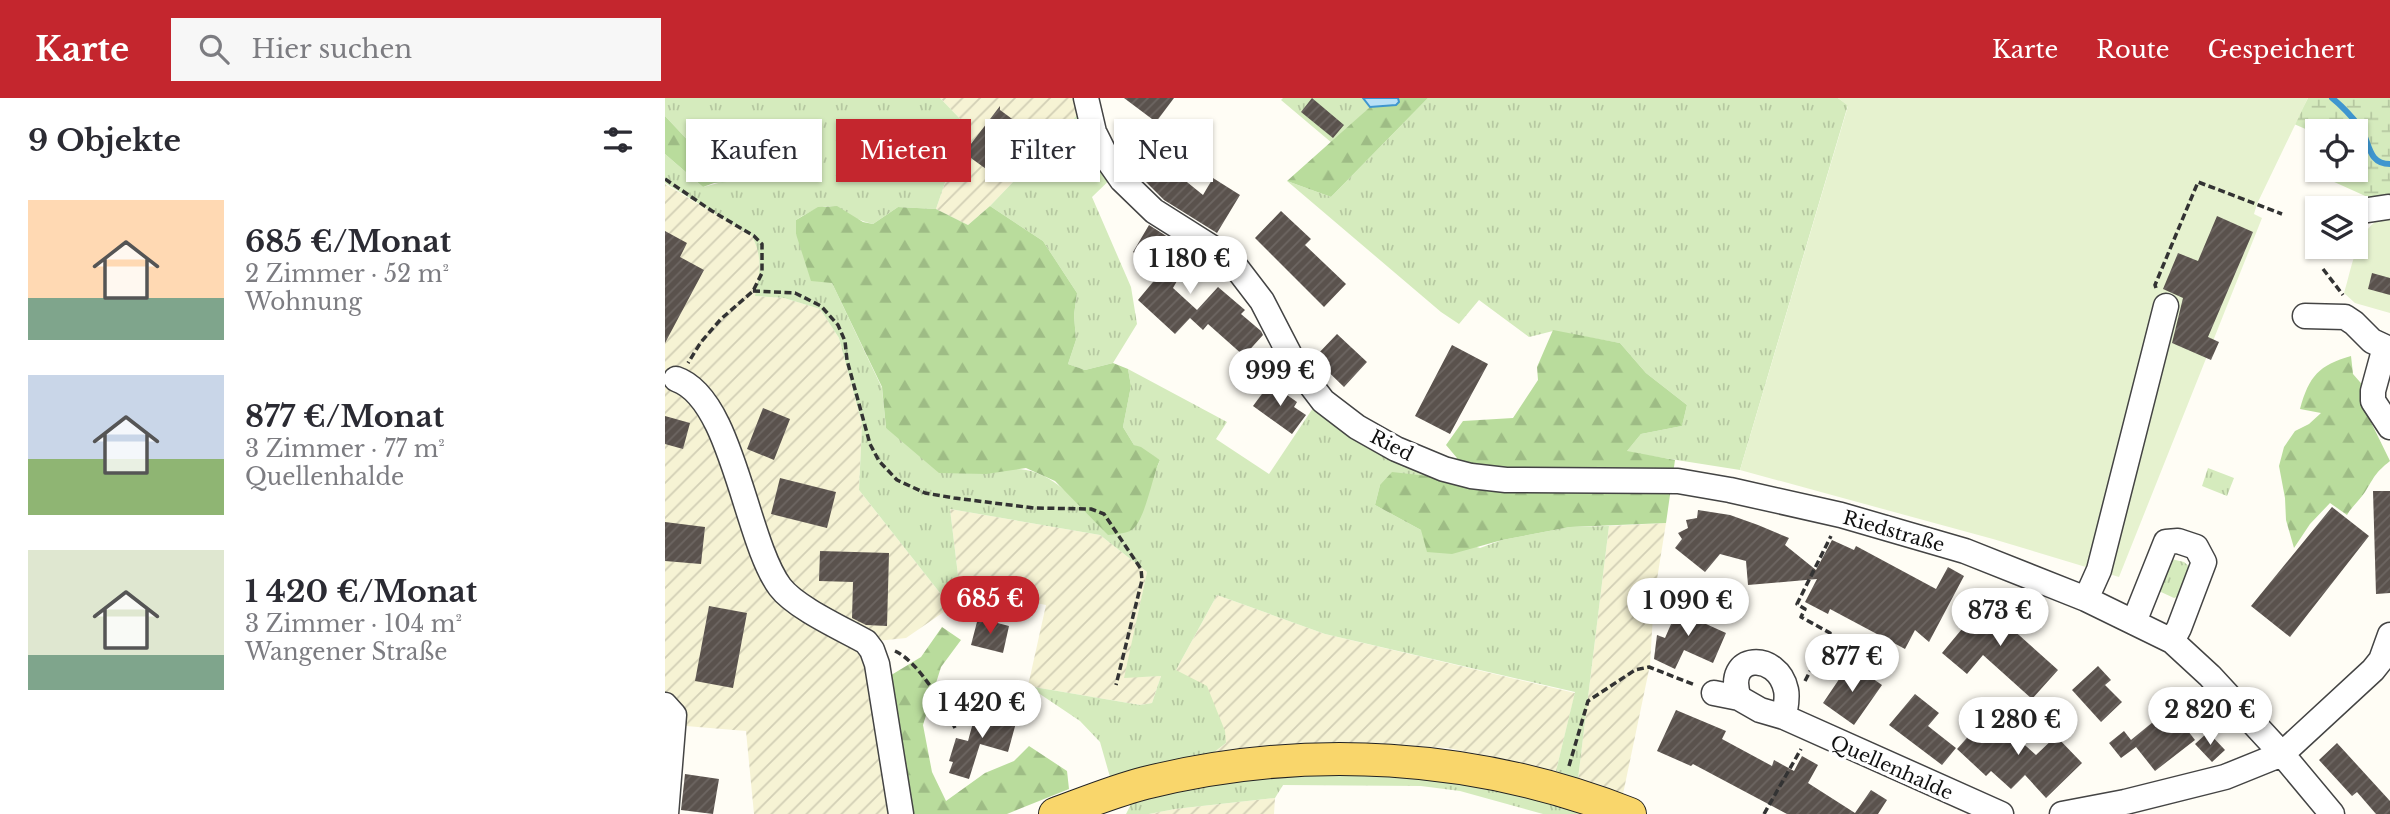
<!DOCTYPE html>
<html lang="de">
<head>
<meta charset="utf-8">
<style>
	:root { --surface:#fff; --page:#f7f7f7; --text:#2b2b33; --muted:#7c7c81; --accent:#c4262e }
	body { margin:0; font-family:"Libre Baskerville",serif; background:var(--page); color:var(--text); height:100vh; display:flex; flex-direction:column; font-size:26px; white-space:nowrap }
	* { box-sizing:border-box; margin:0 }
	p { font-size:23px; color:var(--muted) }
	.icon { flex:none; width:38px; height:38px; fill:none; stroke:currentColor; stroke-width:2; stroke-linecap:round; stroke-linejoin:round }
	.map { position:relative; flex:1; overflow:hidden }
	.drawer { display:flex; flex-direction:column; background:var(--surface); width:665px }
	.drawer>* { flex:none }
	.hud { position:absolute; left:21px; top:21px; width:665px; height:63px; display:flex; gap:14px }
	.buttons { position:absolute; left:1640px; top:21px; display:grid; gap:14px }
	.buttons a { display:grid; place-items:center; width:63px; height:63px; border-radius:0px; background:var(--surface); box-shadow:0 2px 5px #0004; font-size:35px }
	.price { position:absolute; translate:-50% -60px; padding:0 16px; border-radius:24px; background:#fff; color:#222; font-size:23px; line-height:46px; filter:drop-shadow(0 2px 4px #0008) }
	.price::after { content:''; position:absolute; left:50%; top:42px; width:21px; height:16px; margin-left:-10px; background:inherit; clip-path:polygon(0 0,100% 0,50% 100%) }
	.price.active { background:var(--accent); color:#fff }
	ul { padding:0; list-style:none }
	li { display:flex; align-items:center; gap:21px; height:175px; padding:0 28px }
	li span { display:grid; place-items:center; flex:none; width:196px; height:140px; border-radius:0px; color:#555 }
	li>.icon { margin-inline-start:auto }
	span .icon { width:84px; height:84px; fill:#fffc; stroke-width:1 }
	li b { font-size:30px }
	h2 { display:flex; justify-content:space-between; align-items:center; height:84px; padding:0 28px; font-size:30px }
	.chip { padding:0 24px; border-radius:0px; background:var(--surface); box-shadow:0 2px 5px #0004; font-size:24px; line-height:63px }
	.chip.active { background:var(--accent); color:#fff }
	header { display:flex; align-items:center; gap:42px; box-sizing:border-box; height:98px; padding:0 35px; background:var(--accent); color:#fff }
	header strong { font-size:33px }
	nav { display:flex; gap:38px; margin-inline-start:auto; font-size:24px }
	.search { width:490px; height:63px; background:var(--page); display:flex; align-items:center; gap:18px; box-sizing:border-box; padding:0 24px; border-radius:0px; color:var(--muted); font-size:26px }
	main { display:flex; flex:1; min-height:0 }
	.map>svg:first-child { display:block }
	.farmland { fill:url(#farmland-furrows) }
	.grass { fill:url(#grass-tufts) }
	.forest { fill:url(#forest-firs) }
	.wetland { fill:url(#wetland-marsh) }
	.pitch { fill:#e6f2cf }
	.water { fill:url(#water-ripples); stroke:#3f96cf; stroke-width:2 }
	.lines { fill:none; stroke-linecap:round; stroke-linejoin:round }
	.stream { stroke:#3f96cf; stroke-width:6 }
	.building { fill:url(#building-hatch) }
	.minor-casing { stroke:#444; stroke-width:27 }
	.major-casing { stroke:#222; stroke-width:34 }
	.path { stroke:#333; stroke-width:3.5; stroke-dasharray:7 3.5; stroke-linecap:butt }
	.minor { stroke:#fff; stroke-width:24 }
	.major { stroke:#f9d66b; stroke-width:32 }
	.labels { text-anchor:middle; stroke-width:7; stroke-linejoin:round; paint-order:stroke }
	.street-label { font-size:19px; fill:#111; stroke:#fff }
</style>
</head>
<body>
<header>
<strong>Karte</strong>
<div class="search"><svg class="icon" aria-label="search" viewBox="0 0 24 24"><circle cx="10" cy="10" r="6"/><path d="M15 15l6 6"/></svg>Hier suchen</div>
<nav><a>Karte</a><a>Route</a><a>Gespeichert</a></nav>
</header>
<main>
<section class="drawer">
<h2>9 Objekte<svg class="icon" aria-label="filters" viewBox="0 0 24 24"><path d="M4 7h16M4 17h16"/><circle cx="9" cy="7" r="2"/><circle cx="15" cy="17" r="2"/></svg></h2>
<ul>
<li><span style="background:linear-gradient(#ffd9b3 70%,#7fa58c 0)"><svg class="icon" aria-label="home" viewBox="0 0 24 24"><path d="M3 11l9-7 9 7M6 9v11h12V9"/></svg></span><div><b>685 €/Monat</b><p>2 Zimmer · 52 m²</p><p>Wohnung</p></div></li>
<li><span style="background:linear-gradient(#c9d6e8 60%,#8fb573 0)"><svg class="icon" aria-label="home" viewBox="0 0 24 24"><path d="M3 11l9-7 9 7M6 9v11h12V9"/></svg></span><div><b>877 €/Monat</b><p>3 Zimmer · 77 m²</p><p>Quellenhalde</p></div></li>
<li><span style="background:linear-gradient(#dfe7d0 75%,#7fa58c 0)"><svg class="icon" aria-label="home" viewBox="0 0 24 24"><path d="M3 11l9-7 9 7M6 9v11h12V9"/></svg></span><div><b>1 420 €/Monat</b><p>3 Zimmer · 104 m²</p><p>Wangener Straße</p></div></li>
</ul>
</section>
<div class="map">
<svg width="1725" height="716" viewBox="0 0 1725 716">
	<defs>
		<pattern id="farmland-furrows" width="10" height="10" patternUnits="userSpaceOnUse" patternTransform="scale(1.75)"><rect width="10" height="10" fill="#f6f3d4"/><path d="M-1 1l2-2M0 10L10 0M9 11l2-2" fill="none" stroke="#d2cfb5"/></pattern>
		<pattern id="grass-tufts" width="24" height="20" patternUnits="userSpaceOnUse" patternTransform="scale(1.75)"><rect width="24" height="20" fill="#d5ebbd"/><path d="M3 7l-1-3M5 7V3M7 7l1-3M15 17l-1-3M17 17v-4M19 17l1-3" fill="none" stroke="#b6c8a1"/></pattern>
		<pattern id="forest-firs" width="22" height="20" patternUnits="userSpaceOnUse" patternTransform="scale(1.75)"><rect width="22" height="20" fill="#b9dc9c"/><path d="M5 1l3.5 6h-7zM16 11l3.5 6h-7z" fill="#9ebc85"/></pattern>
		<pattern id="wetland-marsh" width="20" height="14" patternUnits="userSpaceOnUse" patternTransform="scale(1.75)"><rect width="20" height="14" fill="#d5ebbd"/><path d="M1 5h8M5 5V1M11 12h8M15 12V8" fill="none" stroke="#b6c8a1"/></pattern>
		<pattern id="water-ripples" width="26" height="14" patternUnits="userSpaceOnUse" patternTransform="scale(1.75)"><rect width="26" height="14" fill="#b9e0f7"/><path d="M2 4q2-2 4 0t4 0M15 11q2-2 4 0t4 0" fill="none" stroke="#9ebfd3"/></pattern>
		<pattern id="building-hatch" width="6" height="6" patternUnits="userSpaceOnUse" patternTransform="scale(1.75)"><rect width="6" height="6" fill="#5a524d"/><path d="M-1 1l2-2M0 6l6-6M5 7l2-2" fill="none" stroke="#6d6662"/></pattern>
	</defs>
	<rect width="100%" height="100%" fill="#fffdf5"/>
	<path class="farmland" d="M 275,0 L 422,0 L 423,6 L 325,108 L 303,127 L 271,111 L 300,26 Z
		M 0,86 L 87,138 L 94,151 L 95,174 L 91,198 L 119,200 L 155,211 L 174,240 L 197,326 L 194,392 L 286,509 L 241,540 L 202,544 L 233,716 L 89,716 L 81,633 L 9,627 L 0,716 Z
		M 285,411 L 435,437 L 482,474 L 460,579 L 496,578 L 487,605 L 475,607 L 363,588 L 381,507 L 309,493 L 296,502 Z
		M 1001,425 L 989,500 L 985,567 L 958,696 L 913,681 L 944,428 Z
		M 552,497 L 660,536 L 910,595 L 891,673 L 783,650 L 689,645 L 619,646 L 548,655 L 561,645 L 511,572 Z
		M 610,700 L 609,716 L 484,716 L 510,711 Z"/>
	<path class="grass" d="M 0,0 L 275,0 L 300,26 L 271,111 L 233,109 L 208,126 C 167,117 178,93 131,122 L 131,136 L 167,185 L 217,290 L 221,330 L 348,371 C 388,369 417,410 443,436 L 467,432 L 495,362 L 469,347 L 458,329 L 466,288 L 463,271 L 562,324 L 551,341 L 604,376 L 648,310 L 710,352 L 780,380 L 715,387 L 710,407 L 756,432 L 815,450 L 837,442 L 905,429 L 944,428 L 913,681 L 891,673 L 910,594 L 660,536 L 552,497 L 511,572 L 542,588 L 560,633 L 561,645 L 548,655 L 485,668 L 445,679 L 435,644 L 415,623 L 363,588 L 475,607 L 487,605 L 496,578 L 459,580 L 482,474 L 435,437 L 285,411 L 296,502 L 286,509 L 194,392 L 197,326 L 174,240 L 155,211 L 119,200 L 90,198 C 95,176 98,159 87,138 L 0,85 L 0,56 L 38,89 L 61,83 L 0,18 Z
		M 618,0 L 733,0 L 731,7 L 705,9 L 667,45 L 616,2 Z
		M 763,0 L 1173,0 L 1183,7 L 1075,372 L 961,354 L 976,336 L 1017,328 L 1022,307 L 981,275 L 955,245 L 888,233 L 864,239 L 814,202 L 794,226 L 776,214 L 622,83 L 666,99 Z
		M 423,6 L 455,72 L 427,99 L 466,189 L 472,226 L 448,265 L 420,272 L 403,266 L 411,242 L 409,217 L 412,195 L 378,143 L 325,108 Z
		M 1543,370 L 1569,380 L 1562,398 L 1537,388 Z
		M 1506,461 L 1519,464 L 1527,471 L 1515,498 L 1509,500 L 1496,494 L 1492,485 Z
		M 665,673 L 813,685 L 928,716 L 878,716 L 795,693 L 756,688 L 618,687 L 610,700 L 510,711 L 484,716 L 461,716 L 467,704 L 570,680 Z"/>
	<path class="forest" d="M 733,0 L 763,0 L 666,99 L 622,83 L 705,9 L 731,7 L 734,4 Z
		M 0,18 L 62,84 L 49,85 L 38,89 L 0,56 Z
		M 172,108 L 198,124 L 208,126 L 233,109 L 271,111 L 303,127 L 325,108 L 378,143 L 412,195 L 409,217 L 411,242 L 403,266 L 420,272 L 448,265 L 463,271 L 466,288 L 458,329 L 469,347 L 476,349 L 495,362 C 487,378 480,426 465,433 C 458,436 450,436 443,437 L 390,383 L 361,370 L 321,376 L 274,375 L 221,330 L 217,289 L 167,185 L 146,183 L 131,136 L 131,122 L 153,109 Z
		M 888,232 L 955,245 L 981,275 L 1022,307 L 1017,328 L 976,336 L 962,353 L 1010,362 L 1001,425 L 905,429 L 837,442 L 787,456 L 762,454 L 756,432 L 710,407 L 715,387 L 727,374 L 781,380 L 792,360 L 781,347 L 798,323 L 848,320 L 873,282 L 872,269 Z
		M 1686,258 L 1688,276 L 1701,291 L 1702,316 L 1725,363 C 1710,375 1710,378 1700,394 C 1695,402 1687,408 1682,417 L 1665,405 L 1645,426 L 1629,450 L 1621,422 L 1620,400 L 1614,368 L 1619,349 L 1630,333 L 1644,326 L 1656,315 L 1635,311 C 1644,278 1654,267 1686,258 Z
		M 277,529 L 296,542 L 276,569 L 258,627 L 267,674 L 281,703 L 320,675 L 349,663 L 364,648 L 402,673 L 404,691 L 342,716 L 242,716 L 218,582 L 256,559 Z"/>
	<path class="wetland" d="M 1643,0 L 1725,0 L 1725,104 L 1718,106 L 1656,78 L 1658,72 L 1690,72 L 1690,33 L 1652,33 L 1652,36 L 1629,26 Z"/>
	<path class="pitch" d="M 1173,0 L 1643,0 L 1592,106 L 1589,116 L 1597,120 L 1454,479 L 1328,441 L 1075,372 L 1183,8 Z
		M 1725,117 L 1725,215 L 1690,205 L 1679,195 C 1688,166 1692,125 1725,117 Z"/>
	<path class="water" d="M 698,0 L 733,0 L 734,4 L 731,7 L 705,9 Z"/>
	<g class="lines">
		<path class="stream" d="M 1667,0 C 1677,8 1687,19 1695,29 C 1705,43 1702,66 1725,66"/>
	</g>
	<path class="building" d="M 459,0 L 509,0 L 491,24 Z
		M 647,0 L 679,27 L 668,40 L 636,14 Z
		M 335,8 L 335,12 L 362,32 L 328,76 L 299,55 Z
		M 496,63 L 538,97 L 548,80 L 575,97 L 552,135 L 499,102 L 480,83 Z
		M 616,113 L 646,141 L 640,147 L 681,186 L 659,209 L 590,140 Z
		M 1552,118 L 1588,134 L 1543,239 L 1554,244 L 1546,262 L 1507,245 L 1518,200 L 1498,191 L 1513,155 L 1533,163 Z
		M 484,127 L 528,155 L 508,190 L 532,212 L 553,189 L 580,212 L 576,216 L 596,233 L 598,237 L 579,258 L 543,226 L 538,232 L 525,220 L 510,236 L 473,202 L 497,173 L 468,154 Z
		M 0,133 L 22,145 L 15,159 L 39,172 L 0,245 Z
		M 1707,175 L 1725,180 L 1725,197 L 1703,191 Z
		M 672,236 L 702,264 L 679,289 L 649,260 Z
		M 787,247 L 823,266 L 785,336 L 750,318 Z
		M 605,285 L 632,304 L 629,309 L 641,317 L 627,336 L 588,308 Z
		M 98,310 L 125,321 L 109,362 L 82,351 Z
		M 0,318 L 25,325 L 18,351 L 0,346 Z
		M 115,380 L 171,394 L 162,430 L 106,416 Z
		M 1708,393 L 1725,393 L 1725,495 L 1711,496 Z
		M 1667,409 L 1704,438 L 1625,539 L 1586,508 Z
		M 1033,412 L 1065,417 L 1093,427 L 1124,440 L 1120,447 L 1151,472 L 1167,442 L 1189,452 L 1191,448 L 1271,491 L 1283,469 L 1299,478 L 1264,544 L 1250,532 L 1240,551 L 1165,511 L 1163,516 L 1140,504 L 1152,481 L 1083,487 L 1081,463 L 1055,456 L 1040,474 L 1010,450 L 1017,441 L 1013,435 L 1023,430 L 1021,422 L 1032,420 Z
		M 0,424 L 40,429 L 36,466 L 0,463 Z
		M 155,453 L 224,455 L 222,528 L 201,527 L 187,520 L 188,484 L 154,483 Z
		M 1321,502 L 1333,512 L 1341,502 L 1353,512 L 1354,519 L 1345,529 L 1393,572 L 1367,601 L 1318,557 L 1302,576 L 1277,555 Z
		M 1016,503 L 1032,510 L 1030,521 L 1061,535 L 1048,565 L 1019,552 L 1010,571 L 989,561 L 992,537 L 1000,540 Z
		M 44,508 L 82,515 L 68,590 L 30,583 Z
		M 313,520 L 344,528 L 338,555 L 306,547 Z
		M 1185,565 L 1217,587 L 1189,627 L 1158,605 Z
		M 1433,568 L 1446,582 L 1440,587 L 1457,604 L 1436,624 L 1407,592 Z
		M 1250,596 L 1274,615 L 1263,628 L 1291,650 L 1277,667 L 1224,627 Z
		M 312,610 L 352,621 L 343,654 L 315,646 L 304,681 L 284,675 L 288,664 L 284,663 L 291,640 L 303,643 Z
		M 1505,610 L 1530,642 L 1490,673 L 1471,649 L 1456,660 L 1444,645 L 1459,633 L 1466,642 Z
		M 1011,612 L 1061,633 L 1057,641 L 1107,668 L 1109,662 L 1129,673 L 1137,658 L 1153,667 L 1143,685 L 1190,715 L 1206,692 L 1222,702 L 1213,716 L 1122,716 L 1028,666 L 1026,668 L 992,653 Z
		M 1324,615 L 1371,657 L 1391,638 L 1417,665 L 1381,700 L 1360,677 L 1346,691 L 1326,673 L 1321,678 L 1292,651 Z
		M 1543,634 L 1560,652 L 1547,664 L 1530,646 Z
		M 1672,645 L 1725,703 L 1725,716 L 1711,716 L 1692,694 L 1687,698 L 1654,662 Z
		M 20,676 L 54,681 L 48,716 L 16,712 Z"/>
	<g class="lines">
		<defs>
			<path id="minor" d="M 421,0 L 429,34 L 443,62 L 457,82 L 489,113 L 557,156 L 571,169 L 597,203 L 629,265 L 658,303 L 692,329 L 731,351 L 779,371 L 806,378 L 841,382 L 1013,383 L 1065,392 L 1176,417 L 1300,453 L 1421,501 L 1507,543 L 1545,578 L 1617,656 L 1667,716
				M 1690,114 L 1723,109
				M 1640,218 L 1680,219 L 1689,225 L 1707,243 L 1720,249 L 1708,293 L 1708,303 L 1725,329
				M 11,281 C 68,300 80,442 115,489 C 131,510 178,531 201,544 L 207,552 L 212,566 L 236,716
				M 1421,501 L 1434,472 L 1501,208
				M 1469,524 L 1501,444 L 1513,443 L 1531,449 L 1539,464 L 1514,530 L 1507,543
				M 1049,595 L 1074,600
				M 0,607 L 9,617 L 1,716
				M 1119,619 C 1120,611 1123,601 1121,592 C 1113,553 1058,555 1074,600 L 1095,612 L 1119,619 L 1336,716
				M 1397,716 L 1460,704 L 1560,679 L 1617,656 L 1708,572 L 1716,562 L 1725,537"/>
			<path id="major" d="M 390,716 C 420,705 449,693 480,685 C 641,645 811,655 965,716"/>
		</defs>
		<use href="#minor" class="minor-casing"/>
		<use href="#major" class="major-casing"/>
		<path class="path" d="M 0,81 L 47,113 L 89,138 L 97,146 L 97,175 L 88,193 L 56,221 L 36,244 L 23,265
			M 1658,171 L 1678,197
			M 1491,190 L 1490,187 L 1533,84 L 1617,116
			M 88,193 L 130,195 L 156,208 L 173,227 L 180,243 L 182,262 L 205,346 L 214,363 L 232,382 L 260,395 L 289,400 L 369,410 L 426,411 L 439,416 L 476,471 L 477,482 L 451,587
			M 230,553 C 254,564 278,607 290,630
			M 1140,583 L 1165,535 L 1136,519 L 1140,511 L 1132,506 L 1166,438
			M 904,668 L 923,603 L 970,572 L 984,569 L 1030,587
			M 1099,716 L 1136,651"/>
		<use href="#minor" class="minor"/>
		<use href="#major" class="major"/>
	</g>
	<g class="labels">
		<g class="street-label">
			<text transform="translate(727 347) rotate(27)" y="7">Ried</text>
			<text transform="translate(1229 433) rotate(16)" y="7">Riedstraße</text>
			<text transform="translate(1227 669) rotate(24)" y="7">Quellenhalde</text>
		</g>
	</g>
</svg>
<div class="buttons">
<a><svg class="icon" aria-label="locate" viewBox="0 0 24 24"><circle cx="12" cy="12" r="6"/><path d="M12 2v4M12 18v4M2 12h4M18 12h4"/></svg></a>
<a><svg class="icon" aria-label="layers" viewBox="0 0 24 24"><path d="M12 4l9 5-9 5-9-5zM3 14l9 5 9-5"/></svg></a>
</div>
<b class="price" style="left:525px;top:198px">1 180 €</b>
<b class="price" style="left:615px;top:310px">999 €</b>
<b class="price active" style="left:325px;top:538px">685 €</b>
<b class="price" style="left:1023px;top:540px">1 090 €</b>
<b class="price" style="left:1335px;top:550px">873 €</b>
<b class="price" style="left:1187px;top:596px">877 €</b>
<b class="price" style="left:317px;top:642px">1 420 €</b>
<b class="price" style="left:1545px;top:649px">2 820 €</b>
<b class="price" style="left:1353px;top:659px">1 280 €</b>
<div class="hud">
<a class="chip">Kaufen</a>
<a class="chip active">Mieten</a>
<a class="chip">Filter</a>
<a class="chip">Neu</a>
</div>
</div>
</main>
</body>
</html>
